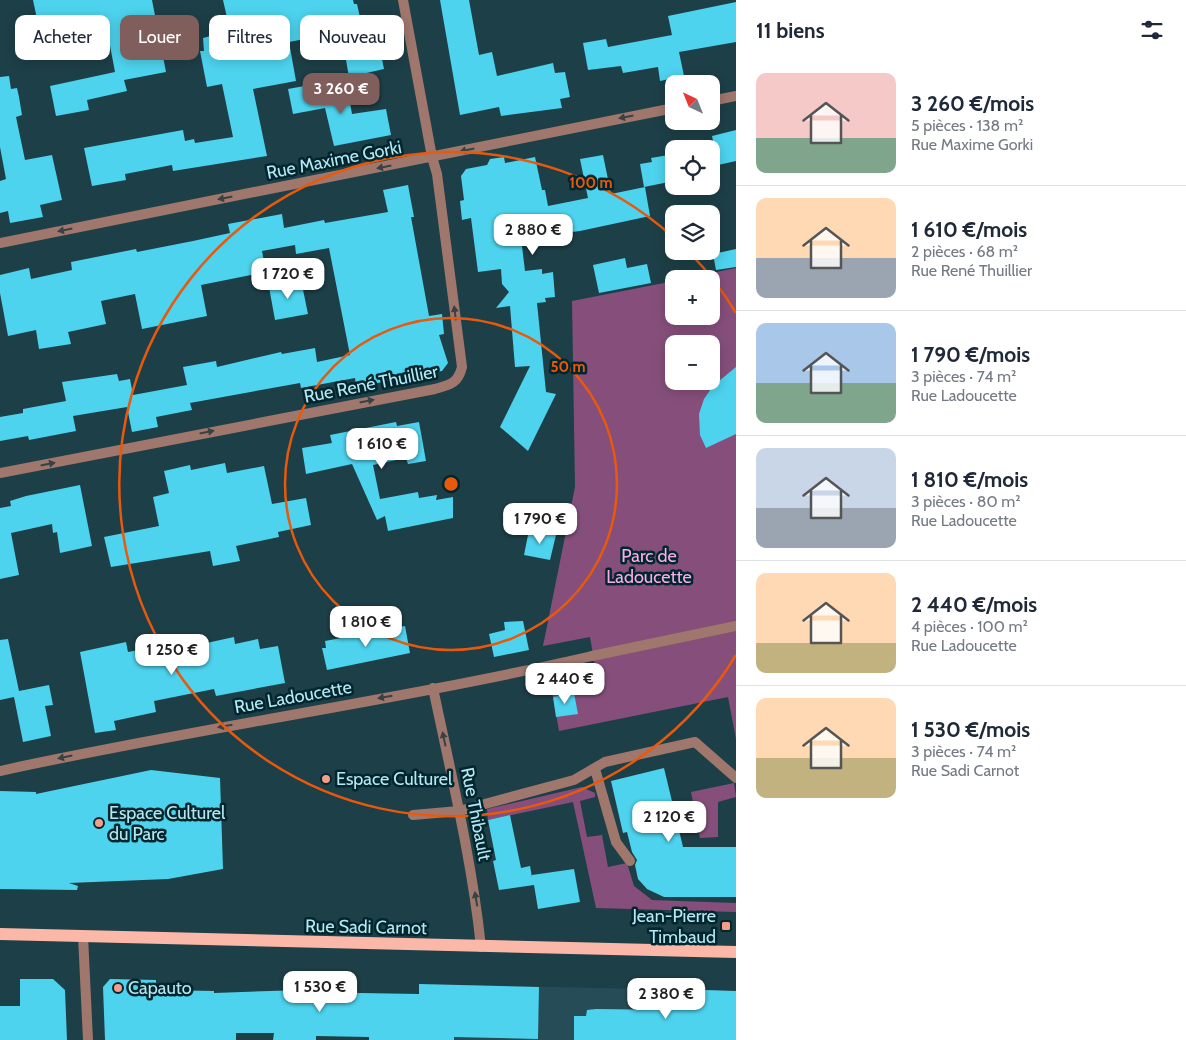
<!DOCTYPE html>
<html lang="fr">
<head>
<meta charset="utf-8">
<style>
	:root { --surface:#fff; --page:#f2f2f3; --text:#1f2937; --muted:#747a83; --line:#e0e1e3; --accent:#7f5e5c }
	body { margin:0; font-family:Cabin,sans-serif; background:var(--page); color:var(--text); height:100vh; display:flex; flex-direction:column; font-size:19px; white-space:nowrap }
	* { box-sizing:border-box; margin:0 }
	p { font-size:16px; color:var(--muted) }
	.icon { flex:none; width:28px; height:28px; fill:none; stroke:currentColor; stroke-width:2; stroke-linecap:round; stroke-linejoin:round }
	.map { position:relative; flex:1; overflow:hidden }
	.side { display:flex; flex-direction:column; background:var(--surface); width:450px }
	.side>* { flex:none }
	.banner { position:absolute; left:15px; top:15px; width:475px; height:45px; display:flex; gap:10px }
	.needle { width:32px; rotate:317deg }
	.fabs { position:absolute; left:665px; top:75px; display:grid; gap:10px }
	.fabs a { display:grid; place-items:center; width:55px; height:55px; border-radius:10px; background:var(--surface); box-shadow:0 2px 12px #0003; font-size:25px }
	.price { position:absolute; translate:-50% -42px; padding:0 11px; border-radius:10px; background:#fff; color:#222; font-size:16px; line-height:32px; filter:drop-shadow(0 1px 2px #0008) }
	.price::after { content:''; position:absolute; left:50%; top:30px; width:15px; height:11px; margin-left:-8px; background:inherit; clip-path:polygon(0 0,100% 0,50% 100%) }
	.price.on { background:var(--accent); color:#fff }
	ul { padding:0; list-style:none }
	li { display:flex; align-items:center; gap:15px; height:125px; padding:0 20px }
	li+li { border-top:1px solid var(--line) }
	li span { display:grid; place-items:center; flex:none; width:140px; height:100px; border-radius:10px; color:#555 }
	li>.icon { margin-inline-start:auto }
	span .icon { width:60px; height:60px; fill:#fffc; stroke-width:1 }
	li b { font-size:21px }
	h2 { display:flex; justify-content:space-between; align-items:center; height:60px; padding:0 20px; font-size:21px }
	.tag { padding:0 18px; border-radius:10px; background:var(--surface); box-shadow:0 2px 12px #0003; font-size:18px; line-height:45px }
	.tag.on { background:var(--accent); color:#fff }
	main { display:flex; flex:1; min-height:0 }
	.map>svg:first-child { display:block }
	.built { fill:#264d57 }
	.green { fill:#864f7b; fill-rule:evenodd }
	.building { fill:#4dd3ee }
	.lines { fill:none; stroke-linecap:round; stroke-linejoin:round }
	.service { stroke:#a0776d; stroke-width:10 }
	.minor { stroke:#a0776d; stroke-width:10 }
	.tertiary { stroke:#a0776d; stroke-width:10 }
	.primary { stroke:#fbb8a8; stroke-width:12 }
	.oneway { fill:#394243 }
	.ring { fill:none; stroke:#e8590c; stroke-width:2.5 }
	.poi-dot { fill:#f49e89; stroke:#01262d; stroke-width:2 }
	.labels { text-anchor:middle; stroke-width:5; stroke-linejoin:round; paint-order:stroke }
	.street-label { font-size:18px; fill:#b6e8f4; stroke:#01262d }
	.park-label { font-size:18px; fill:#faacea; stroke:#01262d }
	.poi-label { font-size:18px; fill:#b6e8f4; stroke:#01262d; text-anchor:start }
	.centre { fill:#e8590c; stroke:#01262d; stroke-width:2.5 }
	.ring-label { font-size:15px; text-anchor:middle; font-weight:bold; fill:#e8590c; stroke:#01262d; stroke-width:5; stroke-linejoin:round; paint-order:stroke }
</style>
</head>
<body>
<main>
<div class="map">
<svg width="736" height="1040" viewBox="0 0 736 1040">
	<rect width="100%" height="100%" fill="#1d3f47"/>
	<path class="built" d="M 419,984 L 736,991 L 736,1040 L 420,1040 Z"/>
	<path class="green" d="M 736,268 L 736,739 L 728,697 L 559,731 L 550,680 L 596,672 L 590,637 L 543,646 L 575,487 L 572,301 L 674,281 L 674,316 L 711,316 L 711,279 L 683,279 ZM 674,344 L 711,344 L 711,381 L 674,381 Z
		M 734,783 L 736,797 L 718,802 L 718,837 L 700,838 L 691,792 Z
		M 582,787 L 595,793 L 595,797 L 580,801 L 587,837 L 602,835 L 608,867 L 627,863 L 634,886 L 652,900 L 736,903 L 736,912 L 596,908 L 573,802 L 488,820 L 487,809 Z"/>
	<path class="building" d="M 33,0 L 152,0 L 166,72 L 124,80 L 127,91 L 87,100 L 89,110 L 56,116 L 50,86 L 115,72 L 108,35 L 63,44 L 61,34 L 41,38 Z
		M 223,0 L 353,0 L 354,4 L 357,4 L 363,31 L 376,29 L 384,69 L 349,77 L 341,32 L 289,42 L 296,81 L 253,89 L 267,156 L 173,171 L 172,165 L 125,174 L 126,180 L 92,186 L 84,148 L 183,130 L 185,141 L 194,139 L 195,143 L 233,137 L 222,84 L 207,87 L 200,51 L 204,51 L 203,38 L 230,31 Z
		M 440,0 L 469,0 L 479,55 L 492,52 L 497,76 L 553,63 L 555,73 L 565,72 L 570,97 L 560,99 L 562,108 L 501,116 L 499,107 L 460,115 Z
		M 736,2 L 736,42 L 679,52 L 684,76 L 660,81 L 658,67 L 623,73 L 621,66 L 588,70 L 583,43 L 606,39 L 608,47 L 672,35 L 668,16 Z
		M 9,76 L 11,89 L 17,88 L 19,97 L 22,115 L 16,117 L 25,160 L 52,155 L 62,200 L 40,205 L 43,217 L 10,223 L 8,211 L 0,213 L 0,181 L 6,179 L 0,147 L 0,77 Z
		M 310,85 L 311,93 L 347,86 L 352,114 L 386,109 L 391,135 L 334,146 L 325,108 L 293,114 L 288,89 Z
		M 736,130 L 736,161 L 718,165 L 712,136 Z
		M 674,154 L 674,181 L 644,187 L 640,164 L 652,162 L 651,158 Z
		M 603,155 L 611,194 L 645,187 L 650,216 L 580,231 L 521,238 L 525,271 L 542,269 L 542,274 L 553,272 L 555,297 L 545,298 L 546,302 L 537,303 L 546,392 L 556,394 L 528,451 L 500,427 L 530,366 L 515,367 L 510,306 L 496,308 L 509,292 L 502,284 L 501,269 L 478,272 L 471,218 L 462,220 L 460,201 L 464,200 L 461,176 L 466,169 L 487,165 L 490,159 L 504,157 L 505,163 L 535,157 L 542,190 L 545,190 L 548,206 L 588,198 L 580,159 Z
		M 408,185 L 414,217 L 411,217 L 429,316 L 442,314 L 444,334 L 439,335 L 448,363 L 442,371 L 356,387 L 355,378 L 301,388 L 300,383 L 190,403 L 192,410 L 156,417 L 158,427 L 132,432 L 127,407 L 73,416 L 76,431 L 29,440 L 28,436 L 0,441 L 0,417 L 23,413 L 23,409 L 66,401 L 62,382 L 117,374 L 119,381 L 130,379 L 133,395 L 187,385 L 183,367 L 216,361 L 217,367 L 281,352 L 282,354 L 315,348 L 317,362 L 350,355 L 329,248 L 296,254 L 295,245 L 262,251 L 266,272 L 201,285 L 207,316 L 142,329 L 135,294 L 101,301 L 106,324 L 68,332 L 71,344 L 39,349 L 36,330 L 8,336 L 0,293 L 0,275 L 29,268 L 31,279 L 72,270 L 71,262 L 136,249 L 137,252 L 193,241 L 230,233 L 228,224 L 282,214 L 284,228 L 324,220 L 325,223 L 388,212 L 383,190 Z
		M 736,249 L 736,267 L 716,270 L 713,254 Z
		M 625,258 L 627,268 L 647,264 L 651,283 L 599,293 L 593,265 Z
		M 301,280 L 308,314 L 275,320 L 269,287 Z
		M 736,367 L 736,434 L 706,448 L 700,435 L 699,414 L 704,399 L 713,386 Z
		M 396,422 L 397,426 L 419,422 L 426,461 L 408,464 L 406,458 L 373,465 L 380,499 L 418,492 L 419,498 L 437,495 L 436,500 L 453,497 L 453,518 L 388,531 L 385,516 L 377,520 L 352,464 L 306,474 L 302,448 L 332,443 L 330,435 Z
		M 225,463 L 227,473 L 264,466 L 272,504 L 306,498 L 311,525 L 278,532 L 279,537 L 236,546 L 240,561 L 213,566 L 210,551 L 111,567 L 104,537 L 159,526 L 153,497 L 169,493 L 164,471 L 190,465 L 191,470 Z
		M 80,485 L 92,546 L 60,553 L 57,532 L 53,533 L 52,524 L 11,533 L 19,575 L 0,579 L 0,508 L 11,506 L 10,501 L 26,496 Z
		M 529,530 L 556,535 L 550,560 L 524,555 Z
		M 523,621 L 529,650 L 494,657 L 489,634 L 505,630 L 504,622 Z
		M 405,626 L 410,653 L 327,670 L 322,648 L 326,648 L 325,641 Z
		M 234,637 L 235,644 L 258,639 L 260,649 L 278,646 L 285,683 L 216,696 L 214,689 L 154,701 L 156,712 L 114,721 L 116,730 L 95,733 L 80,652 L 126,642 L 128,652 L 160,646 L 161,653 Z
		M 8,639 L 19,691 L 49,685 L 53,705 L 45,706 L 51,736 L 23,742 L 14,697 L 0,700 L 0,640 Z
		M 574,693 L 578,714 L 556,717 L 553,697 Z
		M 664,768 L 683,847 L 736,847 L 736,897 L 664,897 L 647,889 L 638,879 L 635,865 L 637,860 L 632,852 L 627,832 L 623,833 L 611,781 Z
		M 151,770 L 220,778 L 223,869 L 168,879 L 69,883 L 78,886 L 77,890 L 0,889 L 0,791 L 36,792 L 36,794 Z
		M 510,815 L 521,868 L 530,866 L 532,877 L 532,875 L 574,869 L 580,902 L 538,909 L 534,885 L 499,890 L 493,861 L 496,860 L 488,820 Z
		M 20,979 L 53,979 L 65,990 L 67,1040 L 0,1040 L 0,1006 L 20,1006 Z
		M 110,979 L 156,980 L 156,990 L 214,991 L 214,993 L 301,990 L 301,992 L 419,994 L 419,984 L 539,987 L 538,1039 L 454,1037 L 454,1040 L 369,1040 L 369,1037 L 316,1036 L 316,1040 L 273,1040 L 274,1033 L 236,1033 L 236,1040 L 105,1040 L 103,987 Z
		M 674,989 L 736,991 L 736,1040 L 574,1040 L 574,1016 L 586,1016 L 587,1010 L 596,1009 L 674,1010 Z"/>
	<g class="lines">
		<path class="service" d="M 592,656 L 736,626
			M 595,769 L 616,842 L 630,861
			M 413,815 L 459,811 L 574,780 L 605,762 L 695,742 L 736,778"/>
		<path class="minor" d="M 711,101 L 736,96
			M 0,243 L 674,108
			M 0,473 L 435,389 C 449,385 458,384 462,367 L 437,174 L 432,157 L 403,0
			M 433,688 C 451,774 472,860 481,947
			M 0,771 C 196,728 396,701 592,656"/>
		<path class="tertiary" d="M 83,936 L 88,1040"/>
		<path class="primary" d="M 0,934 L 736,952"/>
	</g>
	<defs><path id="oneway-solid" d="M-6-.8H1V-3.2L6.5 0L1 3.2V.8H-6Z" transform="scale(1.25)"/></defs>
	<g class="oneway">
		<use href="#oneway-solid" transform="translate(626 117) rotate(169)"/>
		<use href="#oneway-solid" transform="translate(467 150) rotate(168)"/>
		<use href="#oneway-solid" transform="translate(384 167) rotate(169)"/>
		<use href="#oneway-solid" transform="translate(225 198) rotate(169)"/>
		<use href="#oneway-solid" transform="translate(65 230) rotate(169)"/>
		<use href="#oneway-solid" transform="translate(455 313) rotate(-97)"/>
		<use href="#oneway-solid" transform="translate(367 401) rotate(-11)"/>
		<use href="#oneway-solid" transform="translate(207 432) rotate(-11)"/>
		<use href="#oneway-solid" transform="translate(48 464) rotate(-11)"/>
		<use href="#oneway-solid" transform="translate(385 697) rotate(170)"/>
		<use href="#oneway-solid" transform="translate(225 726) rotate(170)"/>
		<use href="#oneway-solid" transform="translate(444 739) rotate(-102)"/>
		<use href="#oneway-solid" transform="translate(65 757) rotate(168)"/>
		<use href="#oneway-solid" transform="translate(476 899) rotate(-100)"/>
	</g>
	<g class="ring">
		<circle cx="451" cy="484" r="166"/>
		<path d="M736 655A332 332 0 1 1 673 237M688 251A332 332 0 0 1 736 313"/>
	</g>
	<g class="poi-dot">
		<circle cx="326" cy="779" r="5"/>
		<circle cx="99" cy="823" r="5"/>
		<rect x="721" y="921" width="10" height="10" rx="2.5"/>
		<circle cx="118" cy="988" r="5"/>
	</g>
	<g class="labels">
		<g class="street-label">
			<text transform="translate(334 160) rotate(-11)" y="6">Rue Maxime Gorki</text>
			<text transform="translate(371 384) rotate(-11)" y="6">Rue René Thuillier</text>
			<text transform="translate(293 697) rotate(-10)" y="6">Rue Ladoucette</text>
			<text transform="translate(476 814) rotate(79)" y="6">Rue Thibault</text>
			<text transform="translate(366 927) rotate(1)" y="6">Rue Sadi Carnot</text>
		</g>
		<g class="park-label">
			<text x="649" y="562">Parc de<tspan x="649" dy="21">Ladoucette</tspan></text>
		</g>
		<g class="poi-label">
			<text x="336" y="785">Espace Culturel</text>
			<text x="109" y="819">Espace Culturel<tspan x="109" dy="21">du Parc</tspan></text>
			<text x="716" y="922" text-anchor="end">Jean-Pierre<tspan x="716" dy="21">Timbaud</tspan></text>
			<text x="128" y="994">Capauto</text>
		</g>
	</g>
	<circle cx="451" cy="484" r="8" class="centre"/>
	<g class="ring-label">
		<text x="591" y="188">100 m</text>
		<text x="568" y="372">50 m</text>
	</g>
</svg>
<div class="fabs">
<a><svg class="needle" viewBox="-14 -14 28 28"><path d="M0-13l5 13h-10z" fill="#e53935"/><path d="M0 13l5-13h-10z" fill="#747a83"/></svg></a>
<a><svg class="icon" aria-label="locate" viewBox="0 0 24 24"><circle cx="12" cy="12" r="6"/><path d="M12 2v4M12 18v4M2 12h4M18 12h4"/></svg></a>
<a><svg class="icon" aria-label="layers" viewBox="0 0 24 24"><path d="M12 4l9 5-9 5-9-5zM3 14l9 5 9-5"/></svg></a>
<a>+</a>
<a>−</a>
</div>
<b class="price on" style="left:341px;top:115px">3 260 €</b>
<b class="price" style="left:533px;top:256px">2 880 €</b>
<b class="price" style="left:288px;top:300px">1 720 €</b>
<b class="price" style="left:382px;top:470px">1 610 €</b>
<b class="price" style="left:540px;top:545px">1 790 €</b>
<b class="price" style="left:366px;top:648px">1 810 €</b>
<b class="price" style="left:172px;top:676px">1 250 €</b>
<b class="price" style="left:565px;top:705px">2 440 €</b>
<b class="price" style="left:669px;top:843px">2 120 €</b>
<b class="price" style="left:320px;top:1013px">1 530 €</b>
<b class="price" style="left:666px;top:1020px">2 380 €</b>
<div class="banner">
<a class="tag">Acheter</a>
<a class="tag on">Louer</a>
<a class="tag">Filtres</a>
<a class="tag">Nouveau</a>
</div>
</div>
<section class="side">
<h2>11 biens<svg class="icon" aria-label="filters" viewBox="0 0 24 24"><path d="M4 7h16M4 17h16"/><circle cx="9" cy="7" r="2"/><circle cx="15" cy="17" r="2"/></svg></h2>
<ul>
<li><span style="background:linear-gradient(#f6c9c9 65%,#7fa58c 0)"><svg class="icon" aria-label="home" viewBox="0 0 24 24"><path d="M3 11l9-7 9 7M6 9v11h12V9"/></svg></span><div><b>3 260 €/mois</b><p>5 pièces · 138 m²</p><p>Rue Maxime Gorki</p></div></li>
<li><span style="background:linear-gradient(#ffd9b3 60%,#9aa5b1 0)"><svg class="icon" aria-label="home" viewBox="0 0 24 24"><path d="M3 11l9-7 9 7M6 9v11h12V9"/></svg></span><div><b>1 610 €/mois</b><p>2 pièces · 68 m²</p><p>Rue René Thuillier</p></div></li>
<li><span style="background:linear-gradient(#a9c7e8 60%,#7fa58c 0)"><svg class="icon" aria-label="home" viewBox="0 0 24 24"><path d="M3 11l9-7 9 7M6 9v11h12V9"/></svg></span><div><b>1 790 €/mois</b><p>3 pièces · 74 m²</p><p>Rue Ladoucette</p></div></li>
<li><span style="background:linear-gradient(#c9d6e8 60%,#9aa5b1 0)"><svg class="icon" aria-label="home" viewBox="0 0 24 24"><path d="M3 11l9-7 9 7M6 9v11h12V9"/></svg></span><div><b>1 810 €/mois</b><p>3 pièces · 80 m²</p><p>Rue Ladoucette</p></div></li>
<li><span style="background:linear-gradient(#ffd9b3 70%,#c2b280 0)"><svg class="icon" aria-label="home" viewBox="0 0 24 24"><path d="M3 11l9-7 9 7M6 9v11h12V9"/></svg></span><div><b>2 440 €/mois</b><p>4 pièces · 100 m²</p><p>Rue Ladoucette</p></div></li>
<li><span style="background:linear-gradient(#ffd9b3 60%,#c2b280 0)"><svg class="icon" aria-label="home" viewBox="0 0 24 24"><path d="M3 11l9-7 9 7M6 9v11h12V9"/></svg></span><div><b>1 530 €/mois</b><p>3 pièces · 74 m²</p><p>Rue Sadi Carnot</p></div></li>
</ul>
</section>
</main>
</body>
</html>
